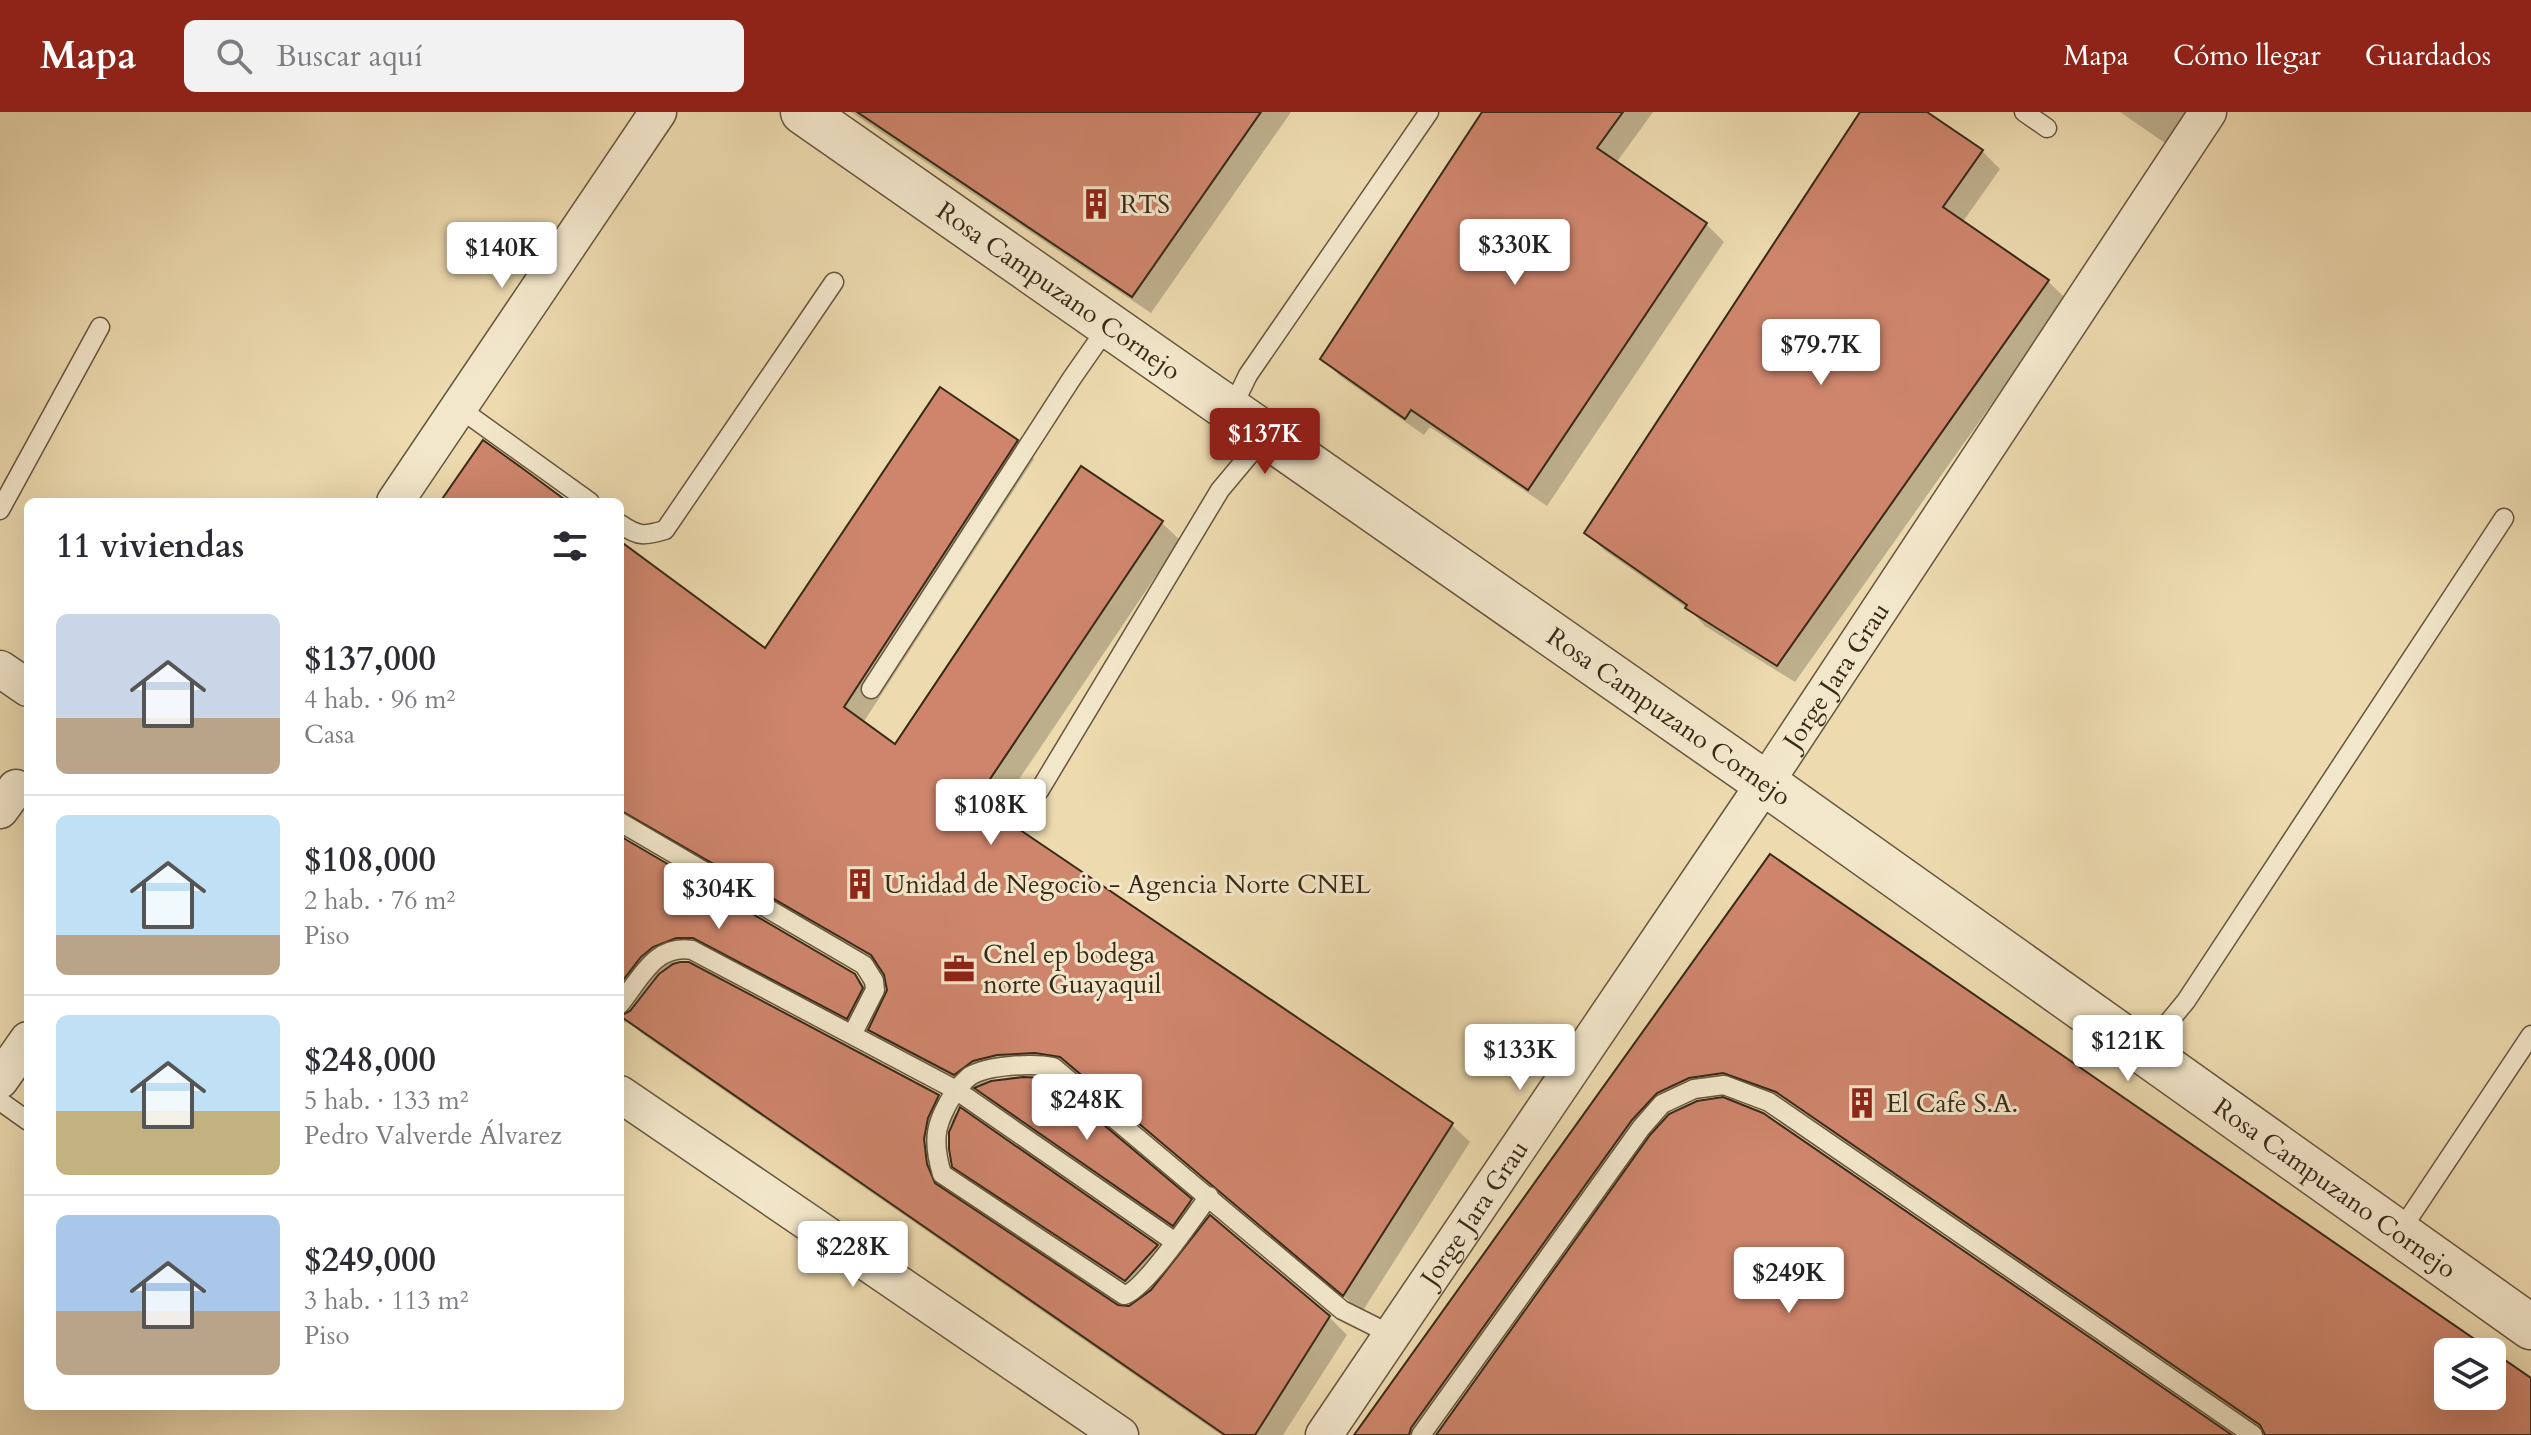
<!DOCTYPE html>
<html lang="es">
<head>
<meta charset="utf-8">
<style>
	:root { --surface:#fff; --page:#f2f2f3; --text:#2b2b33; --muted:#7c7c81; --line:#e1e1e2; --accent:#8f2418 }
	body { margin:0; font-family:Cardo,serif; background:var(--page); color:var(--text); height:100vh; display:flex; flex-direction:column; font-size:30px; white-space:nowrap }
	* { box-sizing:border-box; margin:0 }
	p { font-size:26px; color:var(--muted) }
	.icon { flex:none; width:44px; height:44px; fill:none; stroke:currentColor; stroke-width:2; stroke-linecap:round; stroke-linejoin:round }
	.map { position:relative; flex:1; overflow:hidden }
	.panel { position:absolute; left:24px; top:386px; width:600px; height:912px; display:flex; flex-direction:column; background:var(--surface); border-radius:12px; box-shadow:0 8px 32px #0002 }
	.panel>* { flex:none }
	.buttons { position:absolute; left:2434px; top:1226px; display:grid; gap:16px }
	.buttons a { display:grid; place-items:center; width:72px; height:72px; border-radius:12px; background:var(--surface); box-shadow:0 8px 32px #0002; font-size:40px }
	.price { position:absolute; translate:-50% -68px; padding:0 18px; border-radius:8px; background:#fff; color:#222; font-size:26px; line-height:52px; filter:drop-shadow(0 2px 4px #0008) }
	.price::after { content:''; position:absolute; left:50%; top:48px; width:24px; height:18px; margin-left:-12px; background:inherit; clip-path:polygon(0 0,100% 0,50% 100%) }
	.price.active { background:var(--accent); color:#fff }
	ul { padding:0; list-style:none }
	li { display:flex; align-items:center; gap:24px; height:200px; padding:0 32px }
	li+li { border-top:2px solid var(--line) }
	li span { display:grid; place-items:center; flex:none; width:224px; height:160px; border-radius:12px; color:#555 }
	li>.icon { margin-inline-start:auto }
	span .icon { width:96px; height:96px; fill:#fffc; stroke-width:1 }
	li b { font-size:34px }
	h2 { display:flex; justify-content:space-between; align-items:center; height:96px; padding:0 32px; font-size:34px }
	header { display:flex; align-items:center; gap:48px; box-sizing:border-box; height:112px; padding:0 40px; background:var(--accent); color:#fff }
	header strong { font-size:38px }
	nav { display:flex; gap:44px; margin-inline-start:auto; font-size:28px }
	.search { width:560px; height:72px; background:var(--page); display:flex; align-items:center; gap:20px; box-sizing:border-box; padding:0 28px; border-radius:12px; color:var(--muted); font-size:30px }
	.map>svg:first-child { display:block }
	.shadow { fill:#0003; fill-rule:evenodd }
	.building { fill:#ce856c; stroke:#392918; stroke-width:2; fill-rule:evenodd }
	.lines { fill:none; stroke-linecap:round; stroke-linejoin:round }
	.service-casing { stroke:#66553e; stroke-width:21 }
	.minor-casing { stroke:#66553e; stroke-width:39 }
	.tertiary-casing { stroke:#66553e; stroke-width:47 }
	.service { stroke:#f3e7cb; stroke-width:18 }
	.minor { stroke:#f3e7cb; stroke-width:36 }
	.tertiary { stroke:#f3e7cb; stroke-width:44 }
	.labels { text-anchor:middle; stroke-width:6; stroke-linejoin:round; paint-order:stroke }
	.poi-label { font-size:26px; fill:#392918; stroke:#f3e7cb; text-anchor:start }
	.street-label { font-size:26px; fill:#392918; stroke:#f3e7cb }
</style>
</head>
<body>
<header>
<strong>Mapa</strong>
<div class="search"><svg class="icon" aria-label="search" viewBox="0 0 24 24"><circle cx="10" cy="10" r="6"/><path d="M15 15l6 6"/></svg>Buscar aquí</div>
<nav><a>Mapa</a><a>Cómo llegar</a><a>Guardados</a></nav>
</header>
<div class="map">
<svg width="2531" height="1323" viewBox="0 0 2531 1323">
	<rect width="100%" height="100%" fill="#eddaaf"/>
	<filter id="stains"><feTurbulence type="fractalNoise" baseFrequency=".0025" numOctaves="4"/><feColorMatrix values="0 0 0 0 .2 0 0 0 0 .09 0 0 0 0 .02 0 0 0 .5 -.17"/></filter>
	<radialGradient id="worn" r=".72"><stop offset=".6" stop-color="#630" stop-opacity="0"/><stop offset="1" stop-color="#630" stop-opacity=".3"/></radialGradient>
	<path class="shadow" d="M 851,0 L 1291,0 L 1151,201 Z
		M 1484,0 L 1653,0 L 1616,51 L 1706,112 L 1724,130 L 1547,394 L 1430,315 L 1424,323 L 1340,264 L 1323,247 Z
		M 1863,0 L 1924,0 L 1982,39 L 2000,57 L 1962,111 L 2048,169 L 2066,187 L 1795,570 L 1705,514 L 1691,499 L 1604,438 L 1587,421 Z
		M 2120,0 L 2200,0 L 2175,38 Z
		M 1017,329 L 1034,347 L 863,611 L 895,635 L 1082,356 L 1162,411 L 1180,428 L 995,703 L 1452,1013 L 1470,1030 L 1362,1200 L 1080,962 L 1054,958 L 1015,960 L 991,966 L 981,974 L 1190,1089 L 1209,1108 L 1211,1106 L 1329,1205 L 1347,1223 L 1283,1323 L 1221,1323 L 641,921 L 627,907 L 626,911 L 620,907 L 620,432 L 765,539 ZM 646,717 L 881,855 L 886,862 L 889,878 L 880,896 L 873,882 L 854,863 L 625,729 L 627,721 ZM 712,843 L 865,923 L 869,916 L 888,935 L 972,980 L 977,976 L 995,994 L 1191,1130 L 1174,1152 L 1157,1134 L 960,998 L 958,1004 L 938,984 L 688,852 L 673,851 L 684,846 ZM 952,1010 L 955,1011 L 954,1054 L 973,1072 L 1144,1186 L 1130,1196 L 1117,1195 L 948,1083 L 944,1072 L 945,1024 Z
		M 1770,744 L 2490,1240 L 2448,1240 L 2448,1284 L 2492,1284 L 2492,1242 L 2531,1268 L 2531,1323 L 2267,1323 L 2265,1319 L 1791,993 L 1738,974 L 1703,979 L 1670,994 L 1645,1022 L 1429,1323 L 1356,1323 Z"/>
	<path class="building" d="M 857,0 L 1261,0 L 1132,185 Z
		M 1482,0 L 1623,0 L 1597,36 L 1707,111 L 1528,378 L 1411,298 L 1405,307 L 1320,247 Z
		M 1860,0 L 1927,0 L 1983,38 L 1943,95 L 2049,168 L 1777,554 L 1685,496 L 1687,493 L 1584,421 Z
		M 940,275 L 1018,328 L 844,595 L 895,632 L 1081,354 L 1163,409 L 976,688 L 1453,1011 L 1343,1184 L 1060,945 L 1035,941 L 997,943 L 973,949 L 954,963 L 868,918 L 887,878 L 884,863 L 871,843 L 620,698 L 620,429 L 765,536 Z
		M 483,328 L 522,356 L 568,390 L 440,390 Z
		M 620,724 L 855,862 L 863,876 L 847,907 L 693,826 L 676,826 L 653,835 L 641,845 L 620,872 Z
		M 1770,742 L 2531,1266 L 2531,1323 L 2265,1323 L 2260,1313 L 1776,980 L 1723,961 L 1689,966 L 1657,981 L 1632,1008 L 1411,1316 L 1409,1323 L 1354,1323 ZM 2448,1240 L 2492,1240 L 2492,1284 L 2448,1284 Z
		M 680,850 L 689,850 L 939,983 L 928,1006 L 924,1027 L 927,1052 L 935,1071 L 1118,1193 L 1129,1194 L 1151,1178 L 1210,1103 L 1330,1204 L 1255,1323 L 1225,1323 L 620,904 L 630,899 L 659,862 L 673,852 Z
		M 1023,965 L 1048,966 L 1192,1087 L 1173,1114 L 974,976 L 991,969 Z
		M 1723,985 L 1763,1001 L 2232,1323 L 1436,1323 L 1650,1023 L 1669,1002 L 1697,989 Z
		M 960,995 L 1158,1133 L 1125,1169 L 952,1055 L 949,1037 L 949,1020 Z"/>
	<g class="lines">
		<defs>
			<path id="service" d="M 2024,0 L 2047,16
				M 459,296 L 590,390
				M 1231,298 L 1248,263 L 1429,0
				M 0,398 L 100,215
				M 620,412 C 639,425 644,424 665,418 L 834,170
				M 871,577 L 1072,266 L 1109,213
				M 1039,679 L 1220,378 L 1266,323
				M 620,710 L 864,853 L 874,869 L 875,878 L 852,923
				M 620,892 C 641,866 655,832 692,838 L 956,978 C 960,974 965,968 970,964 C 988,953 1033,951 1053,955 L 1342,1198 L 1392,1223
				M 2144,940 L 2186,889 L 2504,406
				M 0,989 L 28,1009
				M 2399,1121 L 2531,923
				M 1175,1130 L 956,978 C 936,1009 931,1026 942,1062 L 1124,1183 C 1143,1180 1195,1103 1209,1084
				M 1421,1323 L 1641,1016 L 1662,992 L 1694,977 L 1724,973 L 1769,990 L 2253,1323"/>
			<g id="minor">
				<path d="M 395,390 L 658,0"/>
				<path d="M 0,557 L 28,576"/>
				<path d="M 0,698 L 16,676"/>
				<path d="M 0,968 L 28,928"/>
				<path d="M 620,982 L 1120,1323"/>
				<path id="s1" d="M 1324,1323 L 1765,671 L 2208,0"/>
			</g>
			<g id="tertiary">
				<path id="s2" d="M 803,0 L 1765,671 L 2531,1215"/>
			</g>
		</defs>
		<use href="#service" class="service-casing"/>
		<use href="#minor" class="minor-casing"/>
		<use href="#tertiary" class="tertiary-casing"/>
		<use href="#service" class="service"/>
		<use href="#minor" class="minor"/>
		<use href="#tertiary" class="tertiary"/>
	</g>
	<defs>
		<symbol id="building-bare" viewBox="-9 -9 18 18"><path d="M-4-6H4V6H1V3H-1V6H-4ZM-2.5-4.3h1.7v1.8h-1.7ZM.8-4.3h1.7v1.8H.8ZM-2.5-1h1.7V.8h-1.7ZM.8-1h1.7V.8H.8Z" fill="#8f2418" stroke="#f3e7cb" stroke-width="2.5" paint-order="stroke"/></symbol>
		<symbol id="office-bare" viewBox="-9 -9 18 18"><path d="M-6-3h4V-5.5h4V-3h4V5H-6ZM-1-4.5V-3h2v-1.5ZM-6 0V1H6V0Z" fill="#8f2418" stroke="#f3e7cb" stroke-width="2.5" paint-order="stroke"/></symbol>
	</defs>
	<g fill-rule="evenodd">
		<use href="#building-bare" x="1074" y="70" width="44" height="44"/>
		<use href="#building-bare" x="838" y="750" width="44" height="44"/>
		<use href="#office-bare" x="937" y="835" width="44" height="44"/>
		<use href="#building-bare" x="1840" y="969" width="44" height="44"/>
	</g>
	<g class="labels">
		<g class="poi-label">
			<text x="1120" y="101">RTS</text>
			<text x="884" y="781">Unidad de Negocio - Agencia Norte CNEL</text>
			<text x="983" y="851">Cnel ep bodega<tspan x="983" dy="30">norte Guayaquil</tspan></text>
			<text x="1886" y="1000">El Cafe S.A.</text>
		</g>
		<g class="street-label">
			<text dy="9" stroke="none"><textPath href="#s2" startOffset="312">Rosa Campuzano Cornejo</textPath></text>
			<text dy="9" stroke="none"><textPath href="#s1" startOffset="916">Jorge Jara Grau</textPath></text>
			<text dy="9" stroke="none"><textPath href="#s2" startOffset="1056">Rosa Campuzano Cornejo</textPath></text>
			<text dy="9" stroke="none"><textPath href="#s2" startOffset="1872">Rosa Campuzano Cornejo</textPath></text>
			<text dy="9" stroke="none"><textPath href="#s1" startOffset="268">Jorge Jara Grau</textPath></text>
		</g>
	</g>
	<rect width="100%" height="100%" filter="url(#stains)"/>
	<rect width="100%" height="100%" fill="url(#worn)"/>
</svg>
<div class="buttons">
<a><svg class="icon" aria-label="layers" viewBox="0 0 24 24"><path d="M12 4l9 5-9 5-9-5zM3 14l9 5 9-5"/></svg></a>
</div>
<b class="price" style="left:1515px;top:175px">$330K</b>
<b class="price" style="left:502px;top:178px">$140K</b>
<b class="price" style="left:1821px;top:275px">$79.7K</b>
<b class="price active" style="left:1265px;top:364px">$137K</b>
<b class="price" style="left:991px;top:735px">$108K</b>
<b class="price" style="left:719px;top:819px">$304K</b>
<b class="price" style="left:2128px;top:971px">$121K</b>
<b class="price" style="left:1520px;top:980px">$133K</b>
<b class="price" style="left:1087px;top:1030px">$248K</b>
<b class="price" style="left:853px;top:1177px">$228K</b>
<b class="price" style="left:1789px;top:1203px">$249K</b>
<section class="panel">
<h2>11 viviendas<svg class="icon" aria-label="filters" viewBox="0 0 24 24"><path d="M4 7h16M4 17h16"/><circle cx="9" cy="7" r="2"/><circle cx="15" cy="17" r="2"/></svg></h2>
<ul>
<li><span style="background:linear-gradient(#c9d6e8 65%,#b9a48a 0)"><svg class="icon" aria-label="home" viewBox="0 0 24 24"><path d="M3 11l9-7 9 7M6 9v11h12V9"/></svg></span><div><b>$137,000</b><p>4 hab. · 96 m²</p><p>Casa</p></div></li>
<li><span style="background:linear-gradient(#bfe0f5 75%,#b9a48a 0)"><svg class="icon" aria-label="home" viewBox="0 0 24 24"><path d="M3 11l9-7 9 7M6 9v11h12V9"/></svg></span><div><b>$108,000</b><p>2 hab. · 76 m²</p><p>Piso</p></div></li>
<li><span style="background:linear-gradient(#bfe0f5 60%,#c2b280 0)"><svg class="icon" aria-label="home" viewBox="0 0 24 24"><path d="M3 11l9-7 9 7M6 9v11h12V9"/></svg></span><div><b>$248,000</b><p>5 hab. · 133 m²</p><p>Pedro Valverde Álvarez</p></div></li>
<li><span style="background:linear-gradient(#a9c7e8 60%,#b9a48a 0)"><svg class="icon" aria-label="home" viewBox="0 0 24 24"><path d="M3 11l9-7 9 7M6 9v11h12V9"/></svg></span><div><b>$249,000</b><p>3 hab. · 113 m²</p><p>Piso</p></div></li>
</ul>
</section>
</div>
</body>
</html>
